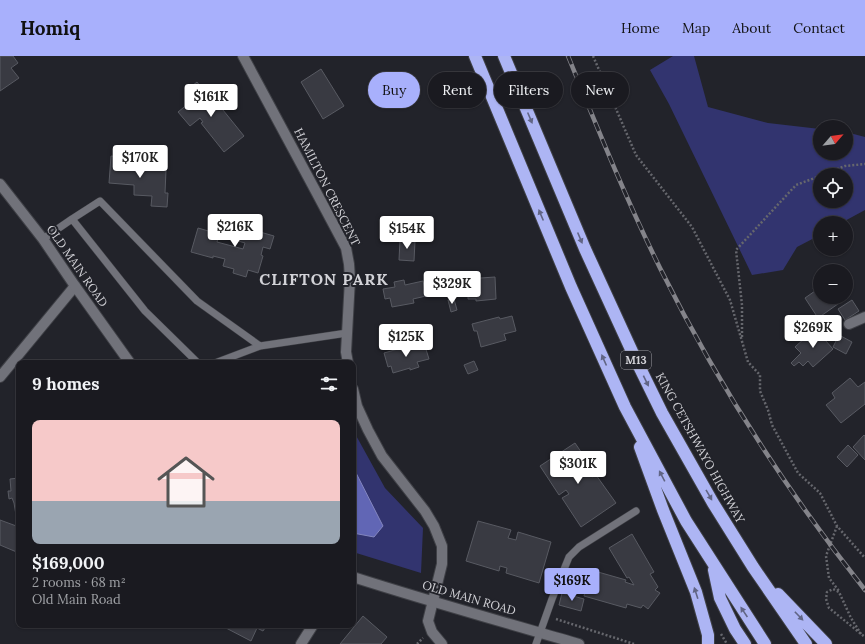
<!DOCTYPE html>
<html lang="en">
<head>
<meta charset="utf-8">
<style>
	:root { --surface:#1a1a20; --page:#27272d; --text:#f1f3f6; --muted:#9fa1a5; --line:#38383e; --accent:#a8b0fc }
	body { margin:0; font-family:Lora,serif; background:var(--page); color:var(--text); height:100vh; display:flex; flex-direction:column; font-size:15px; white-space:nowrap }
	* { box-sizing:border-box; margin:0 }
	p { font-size:13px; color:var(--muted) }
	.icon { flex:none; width:22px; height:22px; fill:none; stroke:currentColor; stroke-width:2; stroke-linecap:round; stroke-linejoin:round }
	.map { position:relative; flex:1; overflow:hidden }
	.side { position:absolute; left:16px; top:304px; width:340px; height:268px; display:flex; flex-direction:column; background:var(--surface); border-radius:8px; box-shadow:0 1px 3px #0004,0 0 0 1px var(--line) }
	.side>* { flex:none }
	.hud { position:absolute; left:368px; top:16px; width:380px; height:36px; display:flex; gap:8px }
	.needle { width:26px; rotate:62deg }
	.buttons { position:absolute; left:813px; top:64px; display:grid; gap:8px }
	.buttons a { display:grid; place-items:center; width:40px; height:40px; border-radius:50%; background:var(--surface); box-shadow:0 1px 3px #0004,0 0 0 1px var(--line); font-size:20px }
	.price { position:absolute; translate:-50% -34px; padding:0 9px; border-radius:4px; background:#fff; color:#222; font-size:13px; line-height:26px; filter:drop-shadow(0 1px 2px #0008) }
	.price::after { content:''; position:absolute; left:50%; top:24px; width:12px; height:9px; margin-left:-6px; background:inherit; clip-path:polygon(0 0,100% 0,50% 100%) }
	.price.active { background:var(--accent); color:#111 }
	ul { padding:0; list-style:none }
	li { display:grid; align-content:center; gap:8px; height:212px; padding:0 16px }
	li+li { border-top:1px solid var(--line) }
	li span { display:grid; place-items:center; height:124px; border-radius:8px; color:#555 }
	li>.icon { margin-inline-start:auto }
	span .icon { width:72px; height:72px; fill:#fffc; stroke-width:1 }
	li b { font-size:17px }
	h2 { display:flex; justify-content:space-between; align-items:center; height:48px; padding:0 16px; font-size:17px }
	.tag { padding:0 14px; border-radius:18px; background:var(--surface); box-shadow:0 1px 3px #0004,0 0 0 1px var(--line); font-size:14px; line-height:36px }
	.tag.active { background:var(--accent); color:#111 }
	header { display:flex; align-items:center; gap:24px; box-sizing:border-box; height:56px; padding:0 20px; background:var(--accent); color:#111 }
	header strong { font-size:19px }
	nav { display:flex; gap:22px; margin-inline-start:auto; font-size:14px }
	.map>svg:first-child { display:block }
	.green { fill:#32346f; fill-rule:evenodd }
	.water { fill:#6166b5; stroke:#8386bf }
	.building { fill:#393a42; stroke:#585a62 }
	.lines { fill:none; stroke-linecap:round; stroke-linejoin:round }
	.service-casing { stroke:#3f4046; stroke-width:8 }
	.minor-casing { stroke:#3f4046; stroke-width:12 }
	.tertiary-casing { stroke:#3f4046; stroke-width:12 }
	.motorway-casing { stroke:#3f4046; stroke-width:14 }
	.path { stroke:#66676d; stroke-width:2.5; stroke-dasharray:2 2; stroke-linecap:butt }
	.service { stroke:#71727a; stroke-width:7 }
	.minor { stroke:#71727a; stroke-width:10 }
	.tertiary { stroke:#71727a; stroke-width:10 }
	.motorway { stroke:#adb5f4; stroke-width:12 }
	.rail-casing { stroke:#84848a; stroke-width:4.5 }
	.rail { stroke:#22232a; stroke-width:3; stroke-dasharray:9; stroke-linecap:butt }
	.oneway { fill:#616585 }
	.labels { text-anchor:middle; stroke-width:4; stroke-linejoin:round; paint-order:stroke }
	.shield { fill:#22232a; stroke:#9d9ea3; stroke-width:1 }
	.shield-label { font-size:11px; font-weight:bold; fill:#d2d2d7 }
	.street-label { font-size:12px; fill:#d2d2d7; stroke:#22232a }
	.district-label { font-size:16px; font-weight:bold; letter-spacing:1px; fill:#d2d2d7; stroke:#22232a }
</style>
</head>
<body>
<header>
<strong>Homiq</strong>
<nav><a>Home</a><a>Map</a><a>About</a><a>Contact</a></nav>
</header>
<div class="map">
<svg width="865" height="588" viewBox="0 0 865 588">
	<rect width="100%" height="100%" fill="#22232a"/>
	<path class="green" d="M 673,0 L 694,0 L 708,51 L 768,67 L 820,73 L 820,97 L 846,97 L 846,76 L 865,81 L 865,154 L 841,167 L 820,167 L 820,179 L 797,191 L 783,214 L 752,219 L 669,48 L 650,14 ZM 820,119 L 846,119 L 846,145 L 820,145 Z
		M 353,374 L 385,432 L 423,472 L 421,517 L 353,496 Z"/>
	<path class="water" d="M 353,411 L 383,470 L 374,481 L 353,477 Z"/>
	<path class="building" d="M 0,0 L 13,0 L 18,7 L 11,12 L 19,22 L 0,35 Z
		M 321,13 L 344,50 L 323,63 L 301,26 Z
		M 197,26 L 204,35 L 206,33 L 244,80 L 224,96 L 201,67 L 203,66 L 200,62 L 190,70 L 178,56 L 194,43 L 187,34 Z
		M 111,100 L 137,102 L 137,111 L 166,114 L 165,137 L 168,137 L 167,151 L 151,150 L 152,140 L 134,139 L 134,129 L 109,127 Z
		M 232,168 L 274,180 L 270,193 L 263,191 L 261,199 L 263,200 L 258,217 L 248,214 L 246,221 L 233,217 L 234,213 L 223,210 L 225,203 L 213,200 L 213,202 L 191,196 L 198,172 L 219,178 L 217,186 L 243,193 L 245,187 L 228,182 Z
		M 400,184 L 415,185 L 414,205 L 399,204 Z
		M 495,221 L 496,243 L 476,245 L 476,243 L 468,243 L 468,239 L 453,240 L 452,224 Z
		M 404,224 L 405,229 L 423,225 L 426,240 L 413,243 L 414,247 L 392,251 L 390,242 L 385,243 L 383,233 L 395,231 L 394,226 Z
		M 441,225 L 444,235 L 439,237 L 436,226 Z
		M 820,227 L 820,241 L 843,241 L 845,243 L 818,262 L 805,242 L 815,235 L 813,232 Z
		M 454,243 L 457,254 L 451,256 L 448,244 Z
		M 852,244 L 859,255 L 845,264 L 838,253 Z
		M 512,260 L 516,275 L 504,278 L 506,284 L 481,291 L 477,275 L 474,275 L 472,268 L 499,261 L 500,263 Z
		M 817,271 L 827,283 L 825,284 L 833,293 L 813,311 L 808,305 L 803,310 L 799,306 L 794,310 L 791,307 L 801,297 L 795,291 Z
		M 839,279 L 852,286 L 846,298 L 833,291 Z
		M 424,287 L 429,303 L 417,306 L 419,311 L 410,314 L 410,312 L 393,317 L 391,310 L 388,311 L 384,297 L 412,289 L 412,290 Z
		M 474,305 L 478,314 L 468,318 L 464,309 Z
		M 850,322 L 858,331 L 865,326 L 865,348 L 841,367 L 826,349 L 835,342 L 832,337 Z
		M 864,379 L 865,380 L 865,404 L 853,391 Z
		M 575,387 L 594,415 L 590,418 L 592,421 L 596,419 L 616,447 L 581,471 L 562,442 L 569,438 L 566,434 L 559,439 L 540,410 Z
		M 848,389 L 858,399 L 847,411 L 837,401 Z
		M 19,422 L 19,459 L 16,459 L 14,447 L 12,442 L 9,443 L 8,435 L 11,435 L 10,423 Z
		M 0,464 L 19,471 L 19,497 L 0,489 Z
		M 478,465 L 511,474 L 508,482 L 516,484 L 518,476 L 551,486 L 539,527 L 506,517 L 507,512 L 500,510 L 499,515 L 466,505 Z
		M 632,478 L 654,516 L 650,518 L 658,531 L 655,534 L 660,537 L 648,553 L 643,549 L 641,552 L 627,548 L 626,552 L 584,540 L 591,514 L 626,524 L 625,526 L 634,529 L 629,521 L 627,522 L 609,492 Z
		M 562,537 L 584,543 L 581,555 L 559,549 Z
		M 363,560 L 387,581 L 381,588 L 340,588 Z
		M 71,569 L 94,569 L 93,572 Z
		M 227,569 L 267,569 L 263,575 L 257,572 L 251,585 L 226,572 Z"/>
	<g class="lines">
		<defs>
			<path id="service" d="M 72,163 L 100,145 L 197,245 L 260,290
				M 43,183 L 72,163 L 145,255 L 198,307
				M 215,307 L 260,290 L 347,277
				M 536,588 L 552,543 L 569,501 L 579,491 L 636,455"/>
			<path id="minor" d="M 243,0 L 314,132 L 346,192 L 349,208 L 350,223 L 346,296 L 348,307
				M 849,268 L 865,261
				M 0,321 L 75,230
				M 353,333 L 357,350 L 368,374 L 382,400 L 425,455 L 434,470 L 442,490 L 442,508 L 428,565 L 432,576 L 442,588"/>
			<path id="tertiary" d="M 0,128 L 43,183 L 75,230 L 130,307
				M 353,521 C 428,545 503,566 579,588
				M 301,588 L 313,569"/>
			<path id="motorway" d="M 475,0 L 571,231 L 625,351 L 686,465 L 765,588
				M 504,0 L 585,193 L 635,302 L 662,357 L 713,447 L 753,511 L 806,588
				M 640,391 L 663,454 L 696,536 L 708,579 L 708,588
				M 714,514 L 720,542 L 735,573 L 745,588
				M 778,538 L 826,588"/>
		</defs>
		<use href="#service" class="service-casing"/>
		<use href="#minor" class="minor-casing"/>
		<use href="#tertiary" class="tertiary-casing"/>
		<use href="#motorway" class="motorway-casing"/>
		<path class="path" d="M 593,0 L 636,99 L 692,171 L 730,244 L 748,306 L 760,319 L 760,335 L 768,354 L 772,369 L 798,417 L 820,437 L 837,470 L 865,502
			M 822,119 L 845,110 L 865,108
			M 742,281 L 742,249 L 736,194 L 796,129 L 820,120
			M 837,470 L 826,500 L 829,522 L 839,535
			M 556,563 L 634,588
			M 721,578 L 727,588
			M 861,578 L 851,562 L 839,536 L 833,533 L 827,536 L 826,543 L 829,552 L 865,581
			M 417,588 L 423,582"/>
		<use href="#service" class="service"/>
		<use href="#minor" class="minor"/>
		<use href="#tertiary" class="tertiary"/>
		<use href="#motorway" class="motorway"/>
		<defs>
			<path id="rail" d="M 568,0 C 597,71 626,143 660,212 C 717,327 786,434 865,534"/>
		</defs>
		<use href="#rail" class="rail-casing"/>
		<use href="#rail" class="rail"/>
	</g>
	<defs><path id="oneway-solid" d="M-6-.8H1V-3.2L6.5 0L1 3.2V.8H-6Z"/></defs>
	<g class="oneway">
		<use href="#oneway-solid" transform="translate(530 62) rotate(67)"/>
		<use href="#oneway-solid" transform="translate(541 159) rotate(-113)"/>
		<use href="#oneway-solid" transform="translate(580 182) rotate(67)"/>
		<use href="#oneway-solid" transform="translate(604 304) rotate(-114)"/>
		<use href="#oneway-solid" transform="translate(646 325) rotate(64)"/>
		<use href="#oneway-solid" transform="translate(662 420) rotate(-118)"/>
		<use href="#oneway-solid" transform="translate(709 439) rotate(60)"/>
		<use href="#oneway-solid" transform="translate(696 537) rotate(-108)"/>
		<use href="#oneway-solid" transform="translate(744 556) rotate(-124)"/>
		<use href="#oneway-solid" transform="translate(799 560) rotate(46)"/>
	</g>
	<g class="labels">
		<rect class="shield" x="621" y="295" width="30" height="18" rx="3"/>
		<g class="shield-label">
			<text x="636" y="308">M13</text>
		</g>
		<g class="street-label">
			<text transform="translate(327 131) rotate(63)" y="4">HAMILTON CRESCENT</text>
			<text transform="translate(77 210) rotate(55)" y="4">OLD MAIN ROAD</text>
			<text transform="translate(700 392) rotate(61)" y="4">KING CETSHWAYO HIGHWAY</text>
			<text transform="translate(469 542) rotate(16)" y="4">OLD MAIN ROAD</text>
		</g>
		<g class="district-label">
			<text x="324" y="229">CLIFTON PARK</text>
		</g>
	</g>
</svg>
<div class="buttons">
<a><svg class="needle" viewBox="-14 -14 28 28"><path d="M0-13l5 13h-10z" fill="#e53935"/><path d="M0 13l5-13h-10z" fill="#9fa1a5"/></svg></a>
<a><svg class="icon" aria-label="locate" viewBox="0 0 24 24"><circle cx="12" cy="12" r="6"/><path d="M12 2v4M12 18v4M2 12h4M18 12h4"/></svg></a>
<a>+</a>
<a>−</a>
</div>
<b class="price" style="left:211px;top:62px">$161K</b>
<b class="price" style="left:140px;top:123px">$170K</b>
<b class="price" style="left:235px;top:192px">$216K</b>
<b class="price" style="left:407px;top:194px">$154K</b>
<b class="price" style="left:452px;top:249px">$329K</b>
<b class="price" style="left:813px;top:293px">$269K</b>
<b class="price" style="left:406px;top:302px">$125K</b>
<b class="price" style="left:578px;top:429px">$301K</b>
<b class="price active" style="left:572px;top:546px">$169K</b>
<div class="hud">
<a class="tag active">Buy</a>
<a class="tag">Rent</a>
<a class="tag">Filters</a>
<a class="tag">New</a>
</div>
<section class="side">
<h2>9 homes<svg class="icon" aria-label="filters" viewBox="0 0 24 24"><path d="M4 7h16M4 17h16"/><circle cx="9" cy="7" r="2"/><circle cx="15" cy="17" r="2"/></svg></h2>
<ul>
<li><span style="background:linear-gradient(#f6c9c9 65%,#9aa5b1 0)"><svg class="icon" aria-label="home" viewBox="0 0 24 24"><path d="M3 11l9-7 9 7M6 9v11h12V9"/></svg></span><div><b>$169,000</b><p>2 rooms · 68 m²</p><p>Old Main Road</p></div></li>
</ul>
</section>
</div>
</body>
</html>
